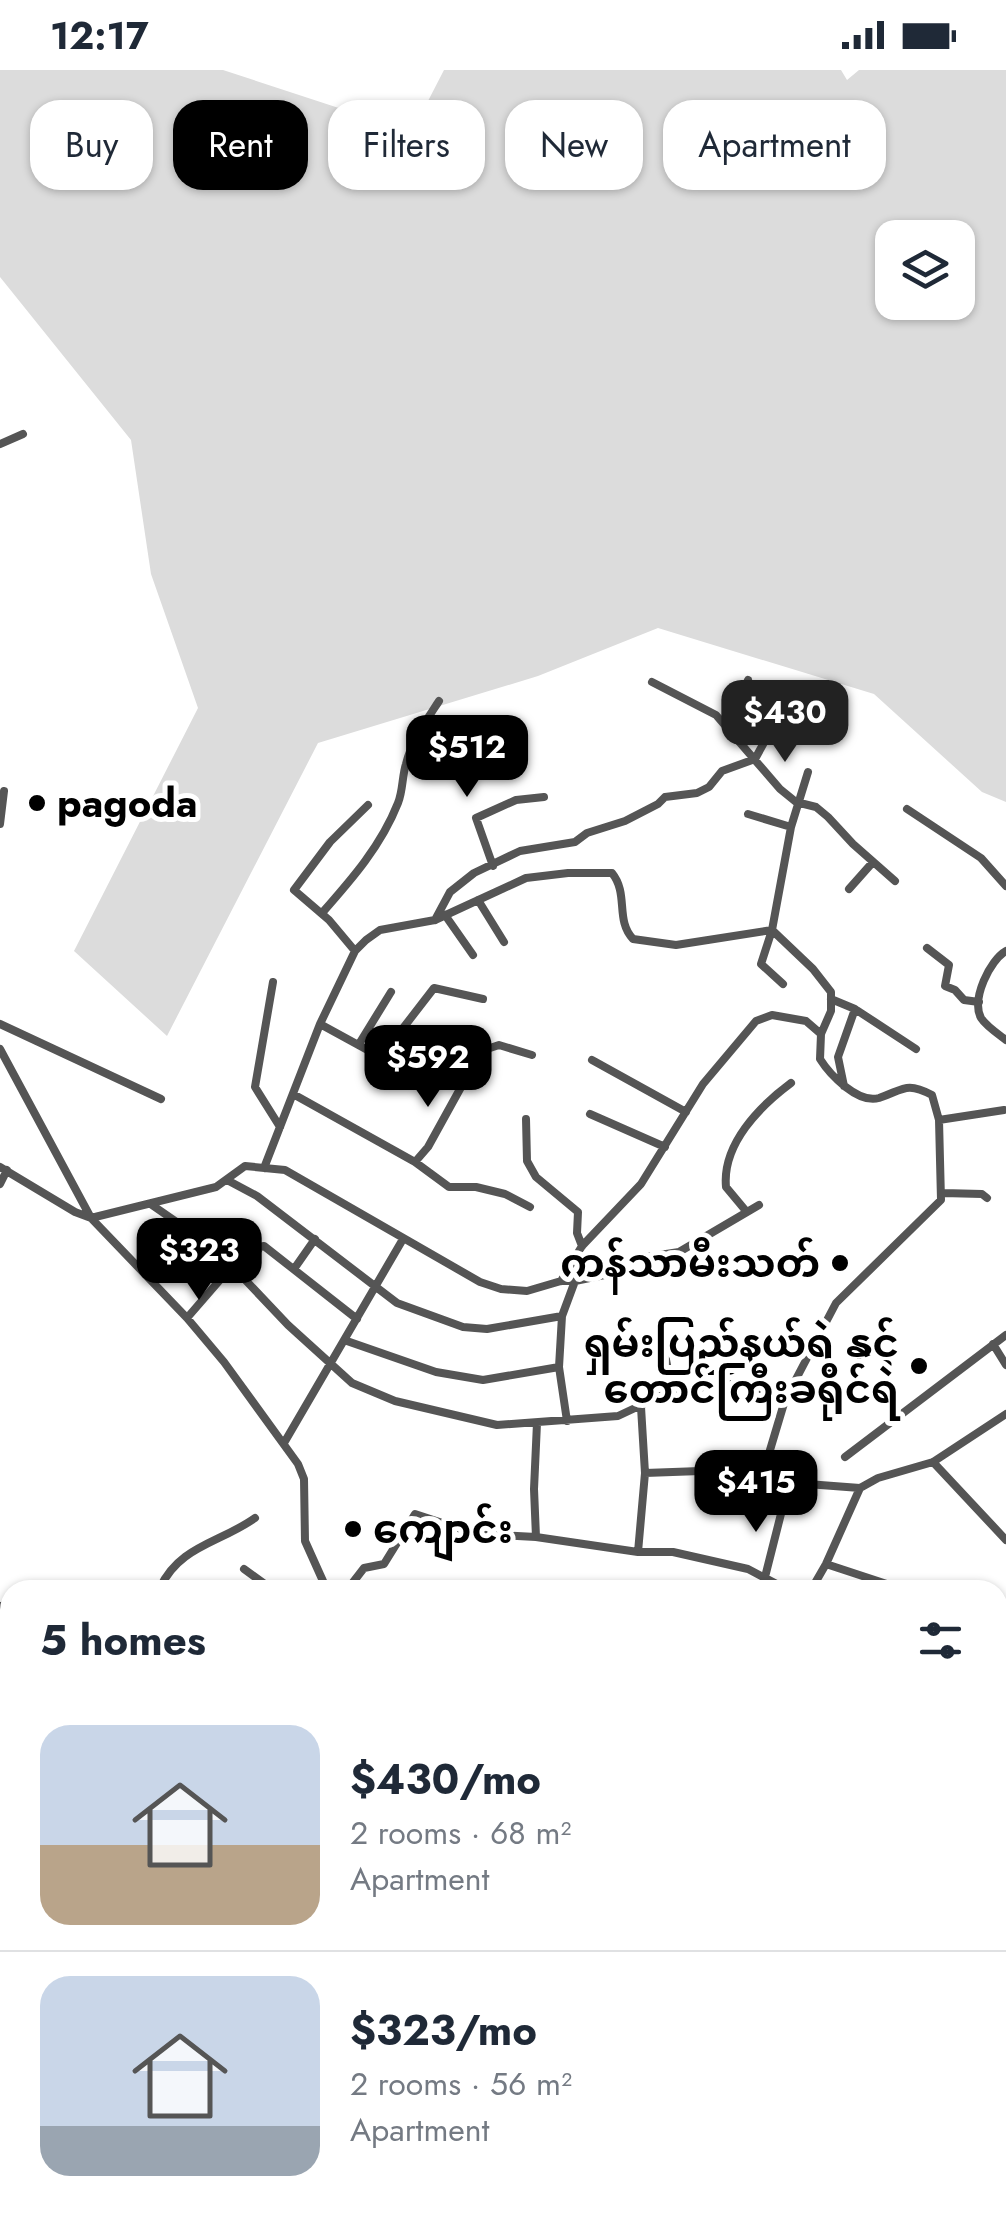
<!DOCTYPE html>
<html lang="en">
<head>
<meta charset="utf-8">
<style>
	:root { --surface:#fff; --page:#f6f6f7; --text:#1f2937; --muted:#747a83; --line:#e0e1e3; --accent:#000 }
	body { margin:0; font-family:Jost,"Noto Sans Myanmar",sans-serif; background:var(--page); color:var(--text); height:100vh; display:flex; flex-direction:column; font-size:38px; white-space:nowrap }
	* { box-sizing:border-box; margin:0 }
	p { font-size:32px; color:var(--muted) }
	.icon { flex:none; width:55px; height:55px; fill:none; stroke:currentColor; stroke-width:2; stroke-linecap:round; stroke-linejoin:round }
	.map { position:relative; flex:1; overflow:hidden }
	.sheet { position:absolute; left:0px; top:1510px; width:1008px; height:642px; display:flex; flex-direction:column; background:var(--surface); border-radius:30px 30px 0 0; box-shadow:0 2px 8px #0004 }
	.sheet>* { flex:none }
	.banner { position:absolute; left:30px; top:30px; width:948px; height:90px; display:flex; gap:20px }
	.tools { position:absolute; left:875px; top:150px; display:grid; gap:20px }
	.tools a { display:grid; place-items:center; width:100px; height:100px; border-radius:20px; background:var(--surface); box-shadow:0 2px 8px #0004; font-size:50px }
	.price { position:absolute; translate:-50% -85px; padding:0 22px; border-radius:20px; background:var(--accent); color:#fff; font-size:32px; line-height:65px; filter:drop-shadow(0 2px 5px #0008) }
	.price::after { content:''; position:absolute; left:50%; top:60px; width:30px; height:22px; margin-left:-15px; background:inherit; clip-path:polygon(0 0,100% 0,50% 100%) }
	.price.active { background:#222; color:#fff }
	ul { padding:0; list-style:none }
	li { display:flex; align-items:center; gap:30px; height:250px; padding:0 40px }
	li+li { border-top:2px solid var(--line) }
	li span { display:grid; place-items:center; flex:none; width:280px; height:200px; border-radius:30px; color:#555 }
	li>.icon { margin-inline-start:auto }
	span .icon { width:120px; height:120px; fill:#fffc; stroke-width:1 }
	li b { font-size:42px }
	h2 { display:flex; justify-content:space-between; align-items:center; height:120px; padding:0 40px; font-size:42px }
	.pill { padding:0 35px; border-radius:30px; background:var(--surface); box-shadow:0 2px 8px #0004; font-size:35px; line-height:90px }
	.pill.active { background:var(--accent); color:#fff }
	.status { display:flex; justify-content:space-between; align-items:center; height:70px; padding:0 50px; background:var(--surface); direction:ltr }
	.status svg { height:28px; fill:currentColor }
	.map>svg:first-child { display:block }
	.green { fill:#dcdcdc; fill-rule:evenodd }
	.lines { fill:none; stroke-linecap:round; stroke-linejoin:round }
	.trunk-casing { stroke:#dbdbdb; stroke-width:19 }
	.minor { stroke:#555; stroke-width:8 }
	.tertiary { stroke:#555; stroke-width:10 }
	.trunk { stroke:#000; stroke-width:14 }
	.poi-dot { fill:#000; stroke:#fff; stroke-width:4 }
	.labels { text-anchor:middle; stroke-width:10; stroke-linejoin:round; paint-order:stroke }
	.poi-label { font-size:40px; font-weight:bold; fill:#000; stroke:#fff; text-anchor:start }
</style>
</head>
<body>
<div class="status"><b>12:17</b><svg viewBox="0 0 49 12"><path d="M0 12V9h3v3zM5 12V6h3v6zM10 12V3h3v9zM15 12V0h3v12zM26 1h20v11H26zM47 4h2v5h-2z"/></svg></div>
<div class="map">
<svg width="1006" height="2151" viewBox="0 0 1006 2151">
	<rect width="100%" height="100%" fill="#fff"/>
	<path class="green" d="M 0,0 L 223,0 L 412,62 L 444,0 L 841,0 L 847,10 L 859,0 L 1006,0 L 1006,732 L 982,722 L 874,624 L 658,558 L 538,606 L 318,673 L 167,966 L 74,881 L 198,638 L 151,504 L 131,370 L 0,207 ZM 892,168 L 958,168 L 958,232 L 892,232 Z
		M 0,2111 L 10,2113 L 10,2142 L 157,2142 L 200,2151 L 0,2151 Z"/>
	<g class="lines">
		<defs>
			<path id="trunk" d="M 0,2015 L 10,2017
				M 0,2031 L 10,2033
				M 482,2142 L 509,2151
				M 527,2142 L 558,2151"/>
		</defs>
		<use href="#trunk" class="trunk-casing"/>
		<path class="minor" d="M 0,374 L 23,364
			M 652,612 L 716,645 L 780,719 L 796,732 L 816,737 L 828,747 L 853,774 L 895,811
			M 728,655 L 748,610
			M 808,702 L 791,757 L 772,860 L 813,899 L 831,922 L 831,941 L 821,964 L 820,989 C 830,1005 858,1034 879,1028 C 903,1020 906,1011 932,1025 L 939,1050 L 941,1130 L 836,1233 L 785,1330 L 761,1410 L 769,1424 L 784,1432 L 807,1414 L 860,1418
			M 907,739 L 981,788 L 1006,816
			M 748,744 L 791,757
			M 0,754 L 4,721
			M 493,796 L 476,748 L 516,730 L 544,727
			M 849,819 L 873,792
			M 478,830 L 504,872
			M 322,843 C 352,809 381,776 398,733 C 403,721 402,706 406,694 C 412,670 426,651 439,631
			M 445,845 L 473,885
			M 435,850 L 450,822 L 474,803 L 520,781 L 575,772 L 587,763 L 625,751 L 658,734 L 665,727 L 697,723 L 709,717 L 722,701 L 755,689 L 772,658
			M 927,878 L 949,895 L 945,916 L 955,920 L 964,930 L 979,932
			M 355,881 L 329,850 L 294,820 L 330,772 L 368,735
			M 1006,881 C 990,890 971,929 981,948 C 986,956 998,964 1006,970
			M 273,912 L 255,1017 L 280,1057
			M 831,929 L 855,939 L 916,979
			M 0,954 L 161,1029
			M 320,954 L 373,983 L 380,983 L 390,975 L 434,918 L 483,929
			M 359,974 L 391,922
			M 0,979 L 91,1148 L 187,1248 L 224,1292 L 298,1394 L 304,1409 L 305,1471 L 327,1520
			M 592,990 L 686,1042
			M 844,1016 L 838,987 L 855,939
			M 293,1024 L 415,1092 L 428,1077 L 481,981 L 499,975 L 532,985
			M 590,1044 L 665,1077
			M 526,1049 L 527,1091 L 536,1107 L 578,1142 L 577,1163 L 582,1176
			M 939,1050 L 1004,1040
			M 415,1092 L 449,1117 L 476,1117 L 505,1124 L 530,1137
			M 0,1097 L 75,1142 L 91,1148 L 216,1117 L 245,1096 L 285,1100 L 480,1212 L 501,1219 L 527,1221 L 561,1211 L 575,1211 L 619,1202 L 640,1188 L 679,1182 L 759,1135
			M 264,1098 L 320,954 L 355,881 L 366,870 L 380,860 L 435,850 L 526,808 L 568,803 L 612,803 C 629,824 615,850 633,869 L 676,875 L 772,860 L 761,894 L 783,914
			M 227,1110 L 257,1126 L 397,1233 L 463,1257 L 487,1259 L 562,1246
			M 0,1114 L 7,1100
			M 943,1123 L 982,1124 L 987,1128
			M 152,1135 L 217,1180 L 288,1255 L 352,1313 L 395,1331 L 497,1355 L 618,1346 L 667,1323 L 721,1314 L 744,1314 L 785,1330
			M 746,1141 L 726,1117 C 722,1074 760,1036 791,1013
			M 294,1199 L 315,1169
			M 242,1206 L 260,1177 L 264,1176 L 357,1249
			M 561,1211 L 582,1176 L 641,1114 L 703,1014 L 756,951 L 772,945 L 806,951 L 821,964
			M 187,1248 L 232,1196
			M 344,1270 L 436,1302 L 483,1310 L 559,1297
			M 993,1274 L 1006,1295
			M 621,1276 L 658,1265 L 662,1268 L 672,1322
			M 567,1351 L 559,1297 L 562,1246 L 575,1211
			M 284,1373 L 403,1169
			M 845,1387 L 1006,1265
			M 933,1392 L 1006,1470
			M 645,1403 L 728,1400 L 761,1410
			M 536,1467 L 534,1419 L 537,1353
			M 638,1482 L 645,1403 L 641,1337
			M 826,1494 L 905,1520
			M 244,1499 L 273,1520
			M 765,1507 L 784,1432
			M 160,1518 C 179,1476 220,1473 255,1448
			M 347,1520 L 364,1498 L 384,1494 L 415,1444 L 476,1464 L 536,1467 L 638,1482 L 673,1482 L 748,1499 L 788,1520
			M 811,1520 L 826,1494 L 860,1418 L 878,1408 L 933,1392 L 1006,1344
			M 0,1562 L 0,1568
			M 1000,1571 L 1006,1571
			M 998,1603 L 1006,1605
			M 998,1640 L 1006,1641
			M 0,1645 L 10,1646
			M 0,1706 L 10,1707
			M 0,1761 L 10,1762
			M 0,1835 L 10,1836
			M 998,1851 L 1006,1854
			M 998,1895 L 1006,1898
			M 0,1903 L 10,1904
			M 0,1960 L 10,1961
			M 998,1995 L 1006,1997
			M 998,2066 L 1006,2068
			M 0,2093 L 10,2095
			M 229,2142 L 268,2151
			M 362,2151 L 370,2142
			M 645,2151 L 646,2142
			M 707,2151 L 711,2142
			M 765,2151 L 768,2142
			M 849,2151 L 853,2142"/>
		<path class="tertiary" d="M 114,1520 L 147,1517 L 164,1520
			M 0,1537 L 10,1536
			M 998,1750 L 1006,1750"/>
		<use href="#trunk" class="trunk"/>
	</g>
	<g class="poi-dot">
		<circle cx="37" cy="733" r="10"/>
		<circle cx="840" cy="1193" r="10"/>
		<circle cx="919" cy="1296" r="10"/>
		<circle cx="353" cy="1459" r="10"/>
	</g>
	<g class="labels">
		<g class="poi-label">
			<text x="57" y="747">pagoda</text>
			<text x="820" y="1207" text-anchor="end">ကန်သာမီးသတ်</text>
			<text x="899" y="1287" text-anchor="end">ရှမ်းပြည်နယ်ရဲ နှင့်<tspan x="899" dy="46">တောင်ကြီးခရိုင်ရဲ</tspan></text>
			<text x="373" y="1473">ကျောင်း</text>
		</g>
	</g>
</svg>
<div class="tools">
<a><svg class="icon" aria-label="layers" viewBox="0 0 24 24"><path d="M12 4l9 5-9 5-9-5zM3 14l9 5 9-5"/></svg></a>
</div>
<b class="price active" style="left:785px;top:695px">$430</b>
<b class="price" style="left:467px;top:730px">$512</b>
<b class="price" style="left:428px;top:1040px">$592</b>
<b class="price" style="left:199px;top:1233px">$323</b>
<b class="price" style="left:756px;top:1465px">$415</b>
<div class="banner">
<a class="pill">Buy</a>
<a class="pill active">Rent</a>
<a class="pill">Filters</a>
<a class="pill">New</a>
<a class="pill">Apartment</a>
</div>
<section class="sheet">
<h2>5 homes<svg class="icon" aria-label="filters" viewBox="0 0 24 24"><path d="M4 7h16M4 17h16"/><circle cx="9" cy="7" r="2"/><circle cx="15" cy="17" r="2"/></svg></h2>
<ul>
<li><span style="background:linear-gradient(#c9d6e8 60%,#b9a48a 0)"><svg class="icon" aria-label="home" viewBox="0 0 24 24"><path d="M3 11l9-7 9 7M6 9v11h12V9"/></svg></span><div><b>$430/mo</b><p>2 rooms · 68 m²</p><p>Apartment</p></div></li>
<li><span style="background:linear-gradient(#c9d6e8 75%,#9aa5b1 0)"><svg class="icon" aria-label="home" viewBox="0 0 24 24"><path d="M3 11l9-7 9 7M6 9v11h12V9"/></svg></span><div><b>$323/mo</b><p>2 rooms · 56 m²</p><p>Apartment</p></div></li>
</ul>
</section>
</div>
</body>
</html>
